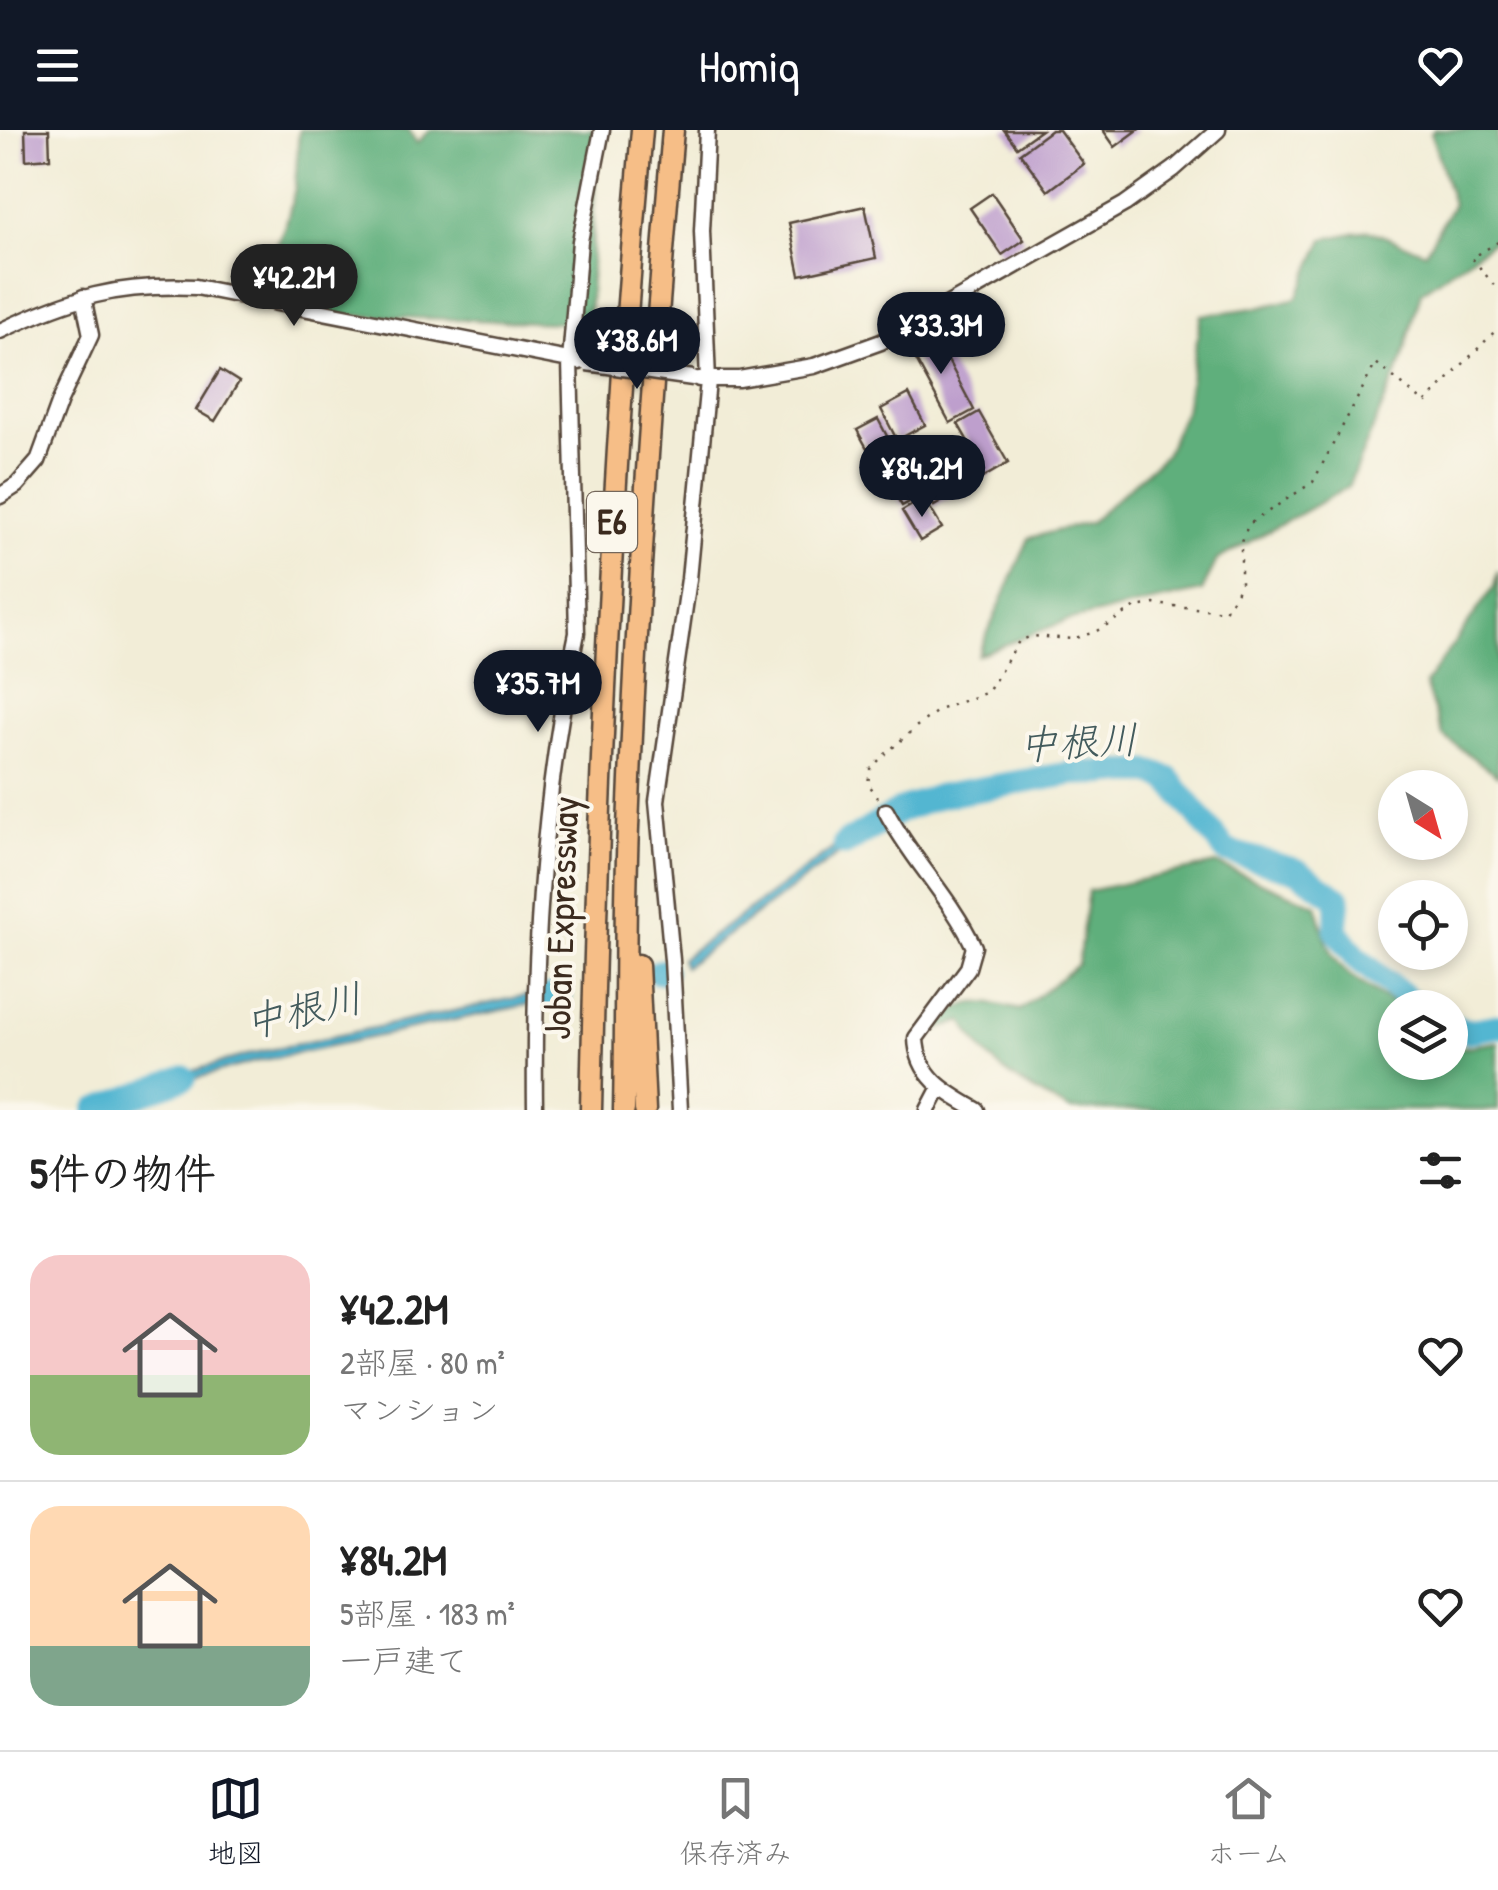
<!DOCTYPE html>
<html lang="ja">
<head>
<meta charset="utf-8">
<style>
	:root { --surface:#fff; --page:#f6f6f6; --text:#222; --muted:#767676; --line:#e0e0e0; --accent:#111827 }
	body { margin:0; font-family:"Patrick Hand","Klee One",sans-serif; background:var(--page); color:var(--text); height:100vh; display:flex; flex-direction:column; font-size:38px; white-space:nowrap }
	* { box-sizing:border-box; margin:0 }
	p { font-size:32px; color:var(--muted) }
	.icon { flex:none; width:55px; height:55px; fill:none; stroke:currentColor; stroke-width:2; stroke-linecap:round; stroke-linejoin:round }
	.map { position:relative; height:980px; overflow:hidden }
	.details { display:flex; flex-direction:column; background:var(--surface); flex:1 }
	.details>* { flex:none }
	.needle { width:65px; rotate:143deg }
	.controls { position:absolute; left:1378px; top:640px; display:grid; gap:20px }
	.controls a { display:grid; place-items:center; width:90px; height:90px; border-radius:50%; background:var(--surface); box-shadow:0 5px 15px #0003; font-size:50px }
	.price { position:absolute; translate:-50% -85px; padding:0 22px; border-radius:35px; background:var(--accent); color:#fff; font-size:32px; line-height:65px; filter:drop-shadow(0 2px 5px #0008) }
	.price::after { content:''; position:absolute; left:50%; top:60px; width:30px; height:22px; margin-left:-15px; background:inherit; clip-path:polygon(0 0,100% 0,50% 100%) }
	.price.current { background:#222; color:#fff }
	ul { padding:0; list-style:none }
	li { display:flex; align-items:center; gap:30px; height:250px; padding:0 30px }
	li+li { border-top:2px solid var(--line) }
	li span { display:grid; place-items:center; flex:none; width:280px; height:200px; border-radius:30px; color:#555 }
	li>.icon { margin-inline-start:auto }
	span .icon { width:120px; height:120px; fill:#fffc; stroke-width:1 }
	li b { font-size:42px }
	h2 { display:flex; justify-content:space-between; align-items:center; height:120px; padding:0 30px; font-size:42px }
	header { display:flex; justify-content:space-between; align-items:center; height:130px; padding:0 30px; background:var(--accent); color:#fff; font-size:45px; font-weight:600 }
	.menu { display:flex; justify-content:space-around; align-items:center; height:140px; border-top:2px solid var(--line); background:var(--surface); font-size:28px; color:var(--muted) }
	.menu a { display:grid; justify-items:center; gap:5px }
	.menu .current { color:var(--accent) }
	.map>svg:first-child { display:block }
	.forest { fill:#5eaf7b; stroke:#4c6c4c; stroke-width:2.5 }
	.water { fill:#53b6d1; stroke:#477078; stroke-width:2.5 }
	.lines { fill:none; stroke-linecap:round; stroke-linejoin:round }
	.river { stroke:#53b6d1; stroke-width:25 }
	.building { fill:#be9fcd }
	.minor-casing { stroke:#56473a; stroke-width:19 }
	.highway-casing { stroke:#56473a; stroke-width:25 }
	.path { stroke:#56473a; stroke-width:2.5; stroke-dasharray:2.5 8; stroke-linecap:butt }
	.minor { stroke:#fff; stroke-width:14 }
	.highway { stroke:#f6be87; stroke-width:20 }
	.minor-bridge-casing { stroke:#56473a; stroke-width:19; stroke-linecap:butt }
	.minor-bridge { stroke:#fff; stroke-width:14 }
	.labels { text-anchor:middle; stroke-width:8; stroke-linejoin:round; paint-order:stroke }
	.shield { fill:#fbf7ec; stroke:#75685c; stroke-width:2.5 }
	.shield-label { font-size:35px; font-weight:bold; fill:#3b2a1e }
	.street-label { font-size:38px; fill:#3b2a1e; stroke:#fbf7ec }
	.water-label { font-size:40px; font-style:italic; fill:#435b5d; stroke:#fbf7ec }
</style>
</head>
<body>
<header><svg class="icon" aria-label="menu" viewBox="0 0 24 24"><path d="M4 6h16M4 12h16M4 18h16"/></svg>Homiq<svg class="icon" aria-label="heart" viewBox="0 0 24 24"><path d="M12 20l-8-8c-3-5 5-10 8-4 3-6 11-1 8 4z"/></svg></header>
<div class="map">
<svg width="1498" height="980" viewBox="0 0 1498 980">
	<rect width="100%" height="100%" fill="#fbf7ec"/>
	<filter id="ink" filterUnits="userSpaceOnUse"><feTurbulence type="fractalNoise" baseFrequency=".01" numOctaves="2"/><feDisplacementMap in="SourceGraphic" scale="20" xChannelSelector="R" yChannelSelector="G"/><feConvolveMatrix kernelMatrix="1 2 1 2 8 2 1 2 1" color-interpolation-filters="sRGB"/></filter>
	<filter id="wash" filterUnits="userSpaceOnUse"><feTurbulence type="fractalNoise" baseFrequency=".0048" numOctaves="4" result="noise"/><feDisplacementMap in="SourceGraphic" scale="40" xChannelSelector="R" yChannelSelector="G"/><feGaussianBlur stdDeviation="2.25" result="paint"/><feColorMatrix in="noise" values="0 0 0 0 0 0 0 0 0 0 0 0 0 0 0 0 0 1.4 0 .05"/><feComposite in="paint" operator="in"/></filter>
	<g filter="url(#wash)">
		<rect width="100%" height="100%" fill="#f2edd7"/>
		<path class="forest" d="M 299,0 L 409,0 L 417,13 L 430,0 L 597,0 L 589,194 L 277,183 L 275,120 L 287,90 L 295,58 Z
			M 1434,0 L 1498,0 L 1498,108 L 1421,162 L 1402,231 L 1348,357 L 1217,430 L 1202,461 L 1066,491 L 978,525 L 1029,408 L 1090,392 L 1165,325 L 1185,280 L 1201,185 L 1262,177 L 1297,168 L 1324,109 L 1368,100 L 1425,122 L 1453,74 L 1431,3 Z
			M 1498,441 L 1498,646 L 1443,606 L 1425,554 L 1494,457 Z
			M 1216,734 L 1317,775 C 1330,841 1345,842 1398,877 L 1395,878 L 1395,932 L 1450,932 L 1450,913 L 1458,918 L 1498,912 L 1498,980 L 1070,980 C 1025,957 987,938 963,891 L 930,903 C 967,866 971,869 1020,880 L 1078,834 L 1088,761 Z"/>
		<path class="water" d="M 871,691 L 874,698 L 684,837 L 681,829 Z
			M 529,865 L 530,874 L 253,932 L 155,960 L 152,953 L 251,924 Z"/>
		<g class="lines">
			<path class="river" d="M 845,714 L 899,681 L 939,666 L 1074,643 L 1150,642 L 1169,649 L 1226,721 L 1298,741 L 1339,769 L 1336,800 L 1357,828 L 1419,878
				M 658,842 L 664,841
				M 546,867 L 560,865
				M 1450,895 L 1468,901 L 1498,896
				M 97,980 L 184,948"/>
		</g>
		<g id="blocks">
			<path class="building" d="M 25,0 L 49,0 L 50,28 L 26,30 Z
				M 1004,0 L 1041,0 L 1017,17 Z
				M 1051,0 L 1059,0 L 1084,34 L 1048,61 L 1020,23 Z
				M 1103,0 L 1138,0 L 1115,17 Z
				M 992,63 L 1024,110 L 1002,125 L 970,78 Z
				M 865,76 L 876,128 L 800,145 L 789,93 Z
				M 933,202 L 974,280 L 950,293 L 908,215 Z
				M 220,240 L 239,252 L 215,291 L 196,280 Z
				M 909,264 L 925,295 L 897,310 L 881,279 Z
				M 979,282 L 1008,333 L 934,376 L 915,345 L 969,313 L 958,294 Z
				M 878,289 L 888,308 L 867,318 L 857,300 Z
				M 907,337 L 923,364 L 902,376 L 886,349 Z
				M 924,368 L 942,398 L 920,411 L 902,381 Z"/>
		</g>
	</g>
	<g filter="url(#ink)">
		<use href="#blocks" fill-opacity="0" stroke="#56473a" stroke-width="2.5"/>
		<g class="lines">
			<defs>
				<path id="minor" d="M 0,201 C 72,167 116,154 196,157 L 579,232
					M 699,249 L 739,249 L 814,236 L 881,212 L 1125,74 L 1174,39 L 1218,0
					M 0,366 L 17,355 L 38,331 L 60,271 L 91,205 L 83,167
					M 886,681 C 911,729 951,768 974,817 L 968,838 L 916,908 C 917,947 947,963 977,980
					M 535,980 C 533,820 543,659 577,503 L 570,231 L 580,111 L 602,0
					M 680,980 L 672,830 L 657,671 L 689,449 L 708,251 L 702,101 L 707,0
					M 928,980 L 939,959"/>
				<path id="highway" d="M 638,835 L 645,980
					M 591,980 C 598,652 613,326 642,0
					M 624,980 C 626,886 624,792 628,698 C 637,465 653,233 673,0"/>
			</defs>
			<use href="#minor" class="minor-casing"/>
			<use href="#highway" class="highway-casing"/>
			<path class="path" d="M 1498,112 L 1472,128 L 1498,160
				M 878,668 L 868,653 L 870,640 L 881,628 L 917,596 L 939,580 L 988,562 L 1019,511 L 1032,506 L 1072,509 L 1095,502 L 1136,477 L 1154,474 L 1225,481 L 1241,454 L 1241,411 L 1249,394 L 1313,352 L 1376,233 L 1425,273 L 1498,198"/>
			<use href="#minor" class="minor"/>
			<use href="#highway" class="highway"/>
			<defs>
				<path id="minor-bridge" d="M 587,233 L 693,248"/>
			</defs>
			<use href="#minor-bridge" class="minor-bridge-casing"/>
			<use href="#minor-bridge" class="minor-bridge"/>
		</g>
	</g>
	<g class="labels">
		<rect class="shield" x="587" y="362" width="50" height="60" rx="8"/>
		<g class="shield-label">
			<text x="612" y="404">E6</text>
		</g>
		<g class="street-label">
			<text transform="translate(561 788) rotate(-88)" y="13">Joban Expressway</text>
		</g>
		<g class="water-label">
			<text transform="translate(1078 612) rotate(-3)" y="14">中根川</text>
			<text transform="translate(303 880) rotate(-13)" y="14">中根川</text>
		</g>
	</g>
</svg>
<div class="controls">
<a><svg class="needle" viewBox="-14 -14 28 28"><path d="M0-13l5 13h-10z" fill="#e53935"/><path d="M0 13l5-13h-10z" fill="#767676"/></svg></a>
<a><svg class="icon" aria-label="locate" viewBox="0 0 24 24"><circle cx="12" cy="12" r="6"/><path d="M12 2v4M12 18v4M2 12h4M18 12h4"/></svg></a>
<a><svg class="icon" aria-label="layers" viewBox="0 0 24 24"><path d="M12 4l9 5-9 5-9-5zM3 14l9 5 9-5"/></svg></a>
</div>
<b class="price current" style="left:294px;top:199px">¥42.2M</b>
<b class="price" style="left:941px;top:247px">¥33.3M</b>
<b class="price" style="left:637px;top:262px">¥38.6M</b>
<b class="price" style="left:922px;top:390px">¥84.2M</b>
<b class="price" style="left:538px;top:605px">¥35.7M</b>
</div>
<section class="details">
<h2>5件の物件<svg class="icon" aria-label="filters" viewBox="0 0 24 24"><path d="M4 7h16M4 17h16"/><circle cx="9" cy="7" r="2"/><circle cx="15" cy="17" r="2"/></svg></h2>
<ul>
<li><span style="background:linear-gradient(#f6c9c9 60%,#8fb573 0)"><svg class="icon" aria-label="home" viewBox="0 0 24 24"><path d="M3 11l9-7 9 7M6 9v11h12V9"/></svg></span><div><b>¥42.2M</b><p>2部屋 · 80 m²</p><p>マンション</p></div><svg class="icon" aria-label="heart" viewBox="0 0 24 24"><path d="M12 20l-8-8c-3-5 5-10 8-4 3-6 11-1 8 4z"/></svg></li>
<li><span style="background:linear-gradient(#ffd9b3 70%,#7fa58c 0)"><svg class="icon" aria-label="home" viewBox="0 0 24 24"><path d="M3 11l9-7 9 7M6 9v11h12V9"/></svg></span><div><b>¥84.2M</b><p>5部屋 · 183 m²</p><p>一戸建て</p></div><svg class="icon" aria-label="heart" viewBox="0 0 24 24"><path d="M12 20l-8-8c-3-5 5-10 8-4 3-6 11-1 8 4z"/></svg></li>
</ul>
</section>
<nav class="menu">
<a class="current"><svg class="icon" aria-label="map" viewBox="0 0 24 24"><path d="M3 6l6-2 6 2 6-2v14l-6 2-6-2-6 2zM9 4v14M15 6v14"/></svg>地図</a>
<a><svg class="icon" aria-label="saved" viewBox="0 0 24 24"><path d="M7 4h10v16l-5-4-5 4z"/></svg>保存済み</a>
<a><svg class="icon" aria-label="home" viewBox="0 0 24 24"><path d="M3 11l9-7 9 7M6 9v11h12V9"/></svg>ホーム</a>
</nav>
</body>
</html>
